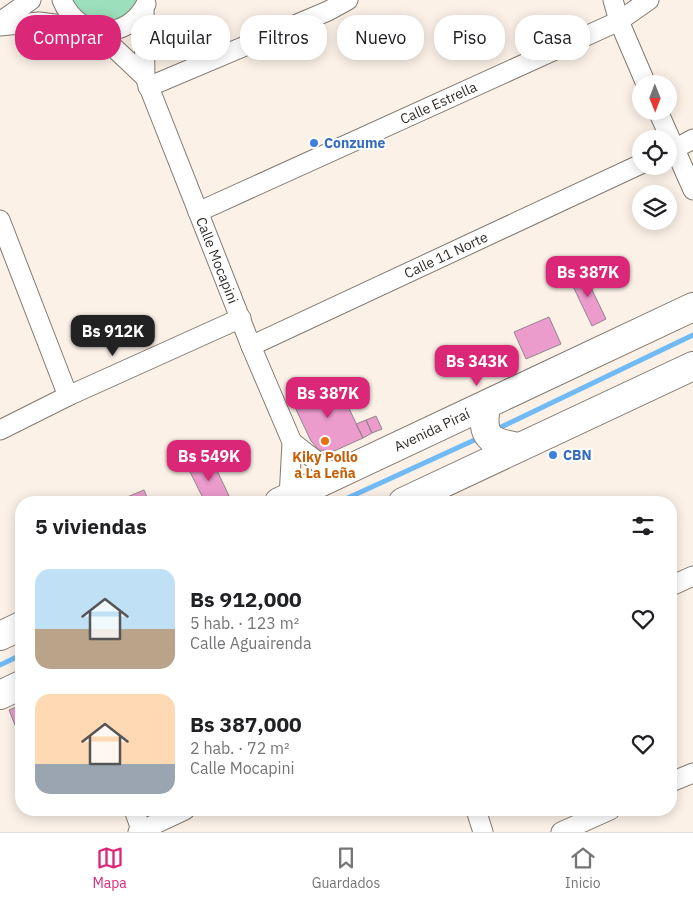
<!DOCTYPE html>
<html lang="es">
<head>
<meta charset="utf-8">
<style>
	:root { --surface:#fff; --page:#f2f2f2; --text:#202124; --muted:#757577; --line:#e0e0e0; --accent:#db2777 }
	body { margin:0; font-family:"IBM Plex Sans",sans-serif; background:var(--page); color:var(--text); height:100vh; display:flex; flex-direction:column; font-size:19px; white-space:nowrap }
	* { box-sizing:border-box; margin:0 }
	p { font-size:16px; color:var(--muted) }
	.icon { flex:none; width:28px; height:28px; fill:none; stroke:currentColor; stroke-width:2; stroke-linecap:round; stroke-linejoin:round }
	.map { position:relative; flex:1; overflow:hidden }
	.drawer { position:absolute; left:15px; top:496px; width:662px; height:320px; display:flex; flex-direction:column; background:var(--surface); border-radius:20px; box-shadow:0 2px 12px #0003 }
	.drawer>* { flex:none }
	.guide { position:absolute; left:15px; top:15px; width:664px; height:45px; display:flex; gap:10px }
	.needle { width:32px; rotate:179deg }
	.buttons { position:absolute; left:632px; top:75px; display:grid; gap:10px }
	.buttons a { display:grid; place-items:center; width:45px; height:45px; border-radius:50%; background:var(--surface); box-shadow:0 2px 12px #0003; font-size:25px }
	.price { position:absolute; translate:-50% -42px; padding:0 11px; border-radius:10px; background:var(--accent); color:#fff; font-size:16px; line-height:32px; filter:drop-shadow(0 1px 2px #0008) }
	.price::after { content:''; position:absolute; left:50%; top:30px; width:15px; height:11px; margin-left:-8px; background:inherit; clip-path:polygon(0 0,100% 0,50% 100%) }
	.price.active { background:#222; color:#fff }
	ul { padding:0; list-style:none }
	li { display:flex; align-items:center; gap:15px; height:125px; padding:0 20px }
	li span { display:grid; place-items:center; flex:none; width:140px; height:100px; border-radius:15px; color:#555 }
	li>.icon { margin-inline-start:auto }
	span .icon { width:60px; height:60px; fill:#fffc; stroke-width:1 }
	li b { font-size:21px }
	h2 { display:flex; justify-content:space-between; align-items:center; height:60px; padding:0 20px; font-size:21px }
	.tag { padding:0 18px; border-radius:20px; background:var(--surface); box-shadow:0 2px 12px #0003; font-size:18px; line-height:45px }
	.tag.active { background:var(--accent); color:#fff }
	.dock { display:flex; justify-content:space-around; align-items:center; height:70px; border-top:1px solid var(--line); background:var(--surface); font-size:14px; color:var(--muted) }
	.dock a { display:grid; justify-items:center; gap:2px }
	.dock .active { color:var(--accent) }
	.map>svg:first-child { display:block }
	.green { fill:#9cdfbc }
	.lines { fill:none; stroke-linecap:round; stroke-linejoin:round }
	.stream { stroke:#70baf6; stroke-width:5 }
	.building { fill:#ec9bcd; stroke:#91868c }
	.minor-casing { stroke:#827a71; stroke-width:21 }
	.secondary-casing { stroke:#827a71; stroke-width:30 }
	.minor { stroke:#fff; stroke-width:19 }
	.secondary { stroke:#fff; stroke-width:28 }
	.shop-dot { fill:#3f7fe0; stroke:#fff; stroke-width:2 }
	.food-dot { fill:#e8710a; stroke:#fff; stroke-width:2 }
	.labels { text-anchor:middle; stroke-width:4; stroke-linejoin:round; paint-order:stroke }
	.street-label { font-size:14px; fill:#302c28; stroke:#fff }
	.shop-label { font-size:14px; font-weight:bold; fill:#366cbe; stroke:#fff; text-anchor:start }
	.food-label { font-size:14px; font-weight:bold; fill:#c56008; stroke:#fff }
</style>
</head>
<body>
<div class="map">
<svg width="693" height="832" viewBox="0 0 693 832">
	<rect width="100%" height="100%" fill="#fbf1e7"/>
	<path class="green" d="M 72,0 L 142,0 L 128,19 L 104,25 L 81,15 Z"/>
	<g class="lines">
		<path class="stream" d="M 495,430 L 693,335
			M 339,502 L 481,437
			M 0,665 L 21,655"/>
	</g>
	<path class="building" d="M 583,271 L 606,319 L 592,326 L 569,278 Z
		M 549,317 L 561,344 L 526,359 L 514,332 Z
		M 337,383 L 363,438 L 334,451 L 319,450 L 311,441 L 293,403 Z
		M 376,416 L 382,429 L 372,433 L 366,420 Z
		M 366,420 L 372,433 L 363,438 L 356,424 Z
		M 211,458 L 231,500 L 226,502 L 205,502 L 188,468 Z
		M 144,490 L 149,502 L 121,502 L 120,500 Z
		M 21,705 L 21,740 L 9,710 Z"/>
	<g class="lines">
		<defs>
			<g id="minor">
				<path d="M 62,0 C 78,39 127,42 146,4"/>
				<path d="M 613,0 L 619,21 L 646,84"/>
				<path id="s1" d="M 144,9 L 145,77 L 251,346 L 292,442 L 289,498"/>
				<path d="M 0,22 L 31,0"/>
				<path d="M 0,26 L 39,22 L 86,28"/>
				<path d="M 91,29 L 110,44 L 145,77"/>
				<path d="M 148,87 L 328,11 L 348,0"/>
				<path d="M 658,111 L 693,190"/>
				<path d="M 669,152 L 693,139"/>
				<path id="s2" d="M 198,212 L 619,21 L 649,0"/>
				<path d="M 0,220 L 68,396"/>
				<path id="s3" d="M 251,346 L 641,164"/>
				<path d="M 0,430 L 68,396 L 241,318"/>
				<path d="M 292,442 L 336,476"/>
				<path d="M 671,586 L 693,576"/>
				<path d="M 671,782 L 693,773"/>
				<path d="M 134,810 L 142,832"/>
				<path d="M 476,810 L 483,832"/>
				<path d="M 138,832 L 185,810"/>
				<path d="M 561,832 L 610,810"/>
			</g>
			<g id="secondary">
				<path d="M 486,406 C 481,437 489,442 518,447"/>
				<path id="s4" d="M 279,502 L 693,307"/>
				<path d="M 403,502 L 693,366"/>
				<path d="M 0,636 L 21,626"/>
				<path d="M 0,695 L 21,685"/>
			</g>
		</defs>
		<use href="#minor" class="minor-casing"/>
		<use href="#secondary" class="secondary-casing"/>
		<use href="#minor" class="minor"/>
		<use href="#secondary" class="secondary"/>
	</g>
	<g class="shop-dot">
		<circle cx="314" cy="143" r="5"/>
		<circle cx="553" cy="455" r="5"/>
	</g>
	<circle class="food-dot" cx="325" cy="441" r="5"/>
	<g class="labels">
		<g class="street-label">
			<text dy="5" stroke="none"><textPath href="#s2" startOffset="264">Calle Estrella</textPath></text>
			<text dy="5" stroke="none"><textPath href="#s3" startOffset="215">Calle 11 Norte</textPath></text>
			<text dy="5" stroke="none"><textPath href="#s1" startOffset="265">Calle Mocapini</textPath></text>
			<text dy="5" stroke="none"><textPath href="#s4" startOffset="169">Avenida Piraí</textPath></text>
		</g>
		<g class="shop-label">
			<text x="324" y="148">Conzume</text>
			<text x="563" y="460">CBN</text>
		</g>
		<g class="food-label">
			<text x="325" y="462">Kiky Pollo<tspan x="325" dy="16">a La Leña</tspan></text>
		</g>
	</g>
</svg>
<div class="buttons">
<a><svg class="needle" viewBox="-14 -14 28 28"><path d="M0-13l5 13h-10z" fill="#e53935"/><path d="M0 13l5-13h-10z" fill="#757577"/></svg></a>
<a><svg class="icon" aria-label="locate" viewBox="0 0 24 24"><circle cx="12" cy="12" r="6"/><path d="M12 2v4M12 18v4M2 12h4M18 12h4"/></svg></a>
<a><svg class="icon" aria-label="layers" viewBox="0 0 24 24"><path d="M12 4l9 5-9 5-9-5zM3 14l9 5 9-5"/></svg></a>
</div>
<b class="price" style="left:588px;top:298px">Bs 387K</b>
<b class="price active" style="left:113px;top:357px">Bs 912K</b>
<b class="price" style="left:477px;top:387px">Bs 343K</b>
<b class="price" style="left:328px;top:419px">Bs 387K</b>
<b class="price" style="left:209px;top:482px">Bs 549K</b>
<div class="guide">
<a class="tag active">Comprar</a>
<a class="tag">Alquilar</a>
<a class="tag">Filtros</a>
<a class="tag">Nuevo</a>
<a class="tag">Piso</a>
<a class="tag">Casa</a>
</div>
<section class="drawer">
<h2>5 viviendas<svg class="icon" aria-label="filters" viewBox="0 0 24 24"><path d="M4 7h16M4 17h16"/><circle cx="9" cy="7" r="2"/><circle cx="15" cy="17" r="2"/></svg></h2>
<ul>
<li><span style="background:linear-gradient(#bfe0f5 60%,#b9a48a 0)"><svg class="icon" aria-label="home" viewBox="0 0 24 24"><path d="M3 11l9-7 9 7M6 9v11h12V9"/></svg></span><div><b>Bs 912,000</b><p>5 hab. · 123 m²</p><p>Calle Aguairenda</p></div><svg class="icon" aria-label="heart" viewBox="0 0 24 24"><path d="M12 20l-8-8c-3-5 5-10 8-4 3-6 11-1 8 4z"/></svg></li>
<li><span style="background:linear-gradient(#ffd9b3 70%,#9aa5b1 0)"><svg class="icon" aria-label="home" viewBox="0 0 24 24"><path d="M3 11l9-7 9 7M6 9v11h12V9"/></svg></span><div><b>Bs 387,000</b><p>2 hab. · 72 m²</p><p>Calle Mocapini</p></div><svg class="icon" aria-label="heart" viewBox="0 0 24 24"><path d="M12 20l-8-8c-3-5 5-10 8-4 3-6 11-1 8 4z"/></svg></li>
</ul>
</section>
</div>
<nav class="dock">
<a class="active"><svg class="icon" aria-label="map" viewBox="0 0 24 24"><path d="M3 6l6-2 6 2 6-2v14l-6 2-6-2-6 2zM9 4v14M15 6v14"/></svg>Mapa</a>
<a><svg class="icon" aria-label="saved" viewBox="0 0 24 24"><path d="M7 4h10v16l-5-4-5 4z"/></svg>Guardados</a>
<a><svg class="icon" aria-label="home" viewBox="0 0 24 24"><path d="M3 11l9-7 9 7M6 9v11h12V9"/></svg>Inicio</a>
</nav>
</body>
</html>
